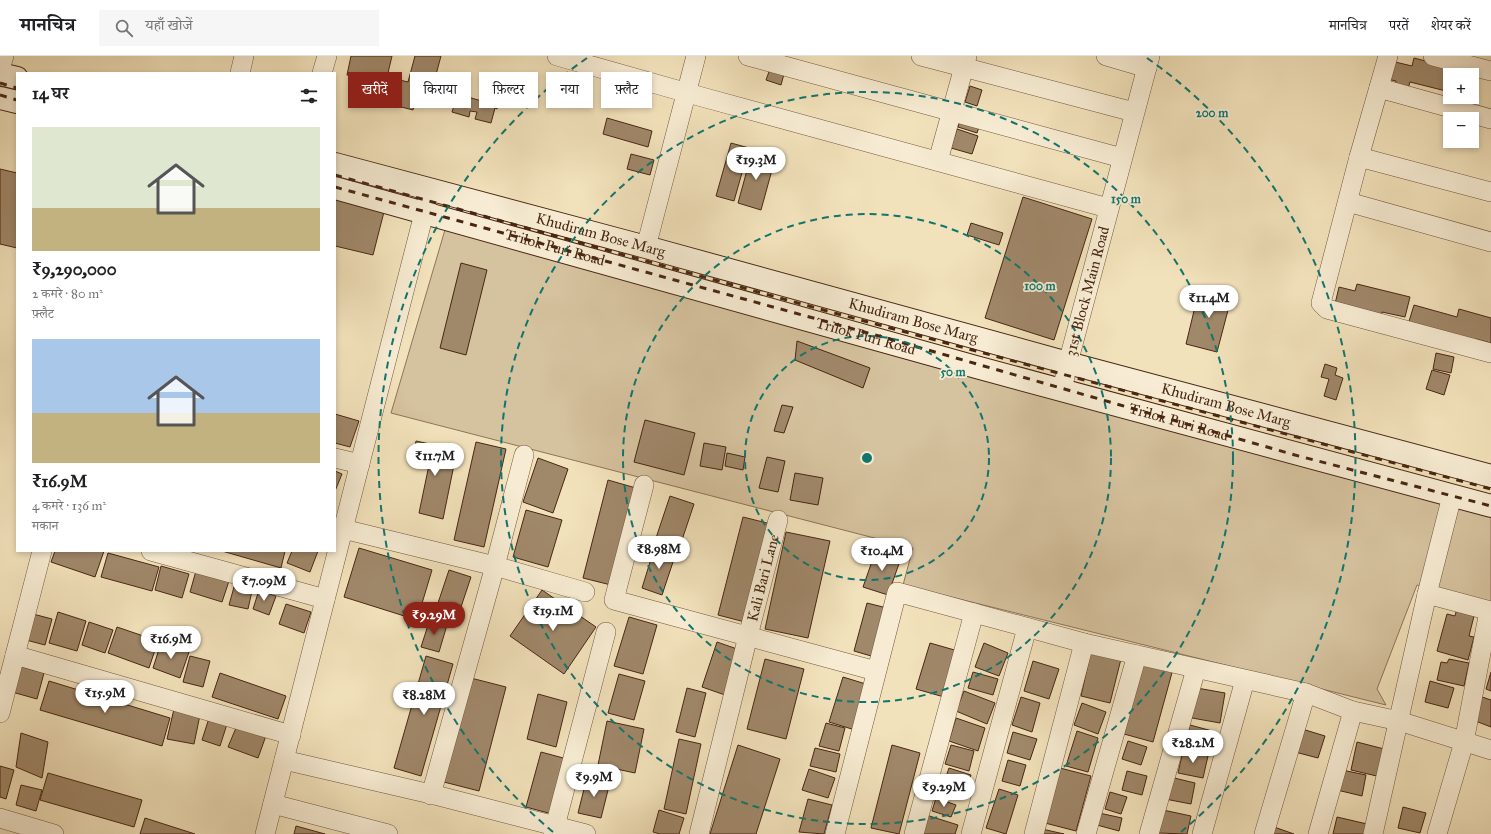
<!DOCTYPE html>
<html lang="hi">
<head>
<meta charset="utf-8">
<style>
	:root { --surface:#fff; --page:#f6f6f6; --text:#202124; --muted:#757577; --line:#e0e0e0; --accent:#8f2418 }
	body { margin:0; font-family:"IM FELL Great Primer","Noto Serif Devanagari",serif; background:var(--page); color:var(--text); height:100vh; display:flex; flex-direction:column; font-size:15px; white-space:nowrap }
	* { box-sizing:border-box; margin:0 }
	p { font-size:13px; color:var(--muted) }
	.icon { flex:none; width:22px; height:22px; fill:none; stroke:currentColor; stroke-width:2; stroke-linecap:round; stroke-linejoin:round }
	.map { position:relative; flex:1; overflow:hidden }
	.panel { position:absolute; left:16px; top:16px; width:320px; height:480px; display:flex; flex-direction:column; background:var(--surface); border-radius:0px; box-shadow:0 2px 6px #0003 }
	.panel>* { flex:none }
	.top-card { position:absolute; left:348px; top:16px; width:380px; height:36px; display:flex; gap:8px }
	.controls { position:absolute; left:1443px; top:12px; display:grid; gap:8px }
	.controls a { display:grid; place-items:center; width:36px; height:36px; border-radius:0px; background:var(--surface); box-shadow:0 2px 6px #0003; font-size:20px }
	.price { position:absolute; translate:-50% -34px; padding:0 9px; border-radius:14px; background:#fff; color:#222; font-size:13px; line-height:26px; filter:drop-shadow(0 1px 2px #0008) }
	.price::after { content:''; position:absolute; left:50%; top:24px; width:12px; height:9px; margin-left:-6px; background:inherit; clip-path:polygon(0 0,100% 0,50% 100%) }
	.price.current { background:var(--accent); color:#fff }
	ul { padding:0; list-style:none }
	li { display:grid; align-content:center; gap:8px; height:212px; padding:0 16px }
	li span { display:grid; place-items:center; height:124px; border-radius:0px; color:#555 }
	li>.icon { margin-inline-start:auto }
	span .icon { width:72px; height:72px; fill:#fffc; stroke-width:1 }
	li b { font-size:17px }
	h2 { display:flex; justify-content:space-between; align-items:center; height:48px; padding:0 16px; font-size:17px }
	.tag { padding:0 14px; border-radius:0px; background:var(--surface); box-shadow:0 2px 6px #0003; font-size:14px; line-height:36px }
	.tag.current { background:var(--accent); color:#fff }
	header { display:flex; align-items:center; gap:24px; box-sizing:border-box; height:56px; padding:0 20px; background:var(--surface); border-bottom:1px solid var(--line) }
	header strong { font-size:19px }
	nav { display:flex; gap:22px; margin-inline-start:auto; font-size:14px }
	.search { width:280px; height:36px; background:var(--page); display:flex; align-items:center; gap:10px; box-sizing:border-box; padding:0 14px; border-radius:0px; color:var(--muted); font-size:15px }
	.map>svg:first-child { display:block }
	.green { fill:#d5c29e; stroke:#8e7458 }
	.building { fill:#a0886a; stroke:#482613 }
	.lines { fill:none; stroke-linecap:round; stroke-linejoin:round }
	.street-casing { stroke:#72553d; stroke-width:20 }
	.secondary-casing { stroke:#482613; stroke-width:24 }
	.street { stroke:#f7ecd3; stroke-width:19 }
	.secondary { stroke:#f7ecd3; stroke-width:22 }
	.rail { stroke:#482613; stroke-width:3; stroke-dasharray:7 7; stroke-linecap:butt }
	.ring { fill:none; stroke:#0f766e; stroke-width:2; stroke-dasharray:7 5 }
	.labels { text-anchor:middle; stroke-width:3.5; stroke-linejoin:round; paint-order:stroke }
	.street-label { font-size:15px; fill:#482613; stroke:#f7ecd3 }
	.centre { fill:#0f766e; stroke:#f7ecd3; stroke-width:2 }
	.ring-label { font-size:12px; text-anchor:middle; font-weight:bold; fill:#0f766e; stroke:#f7ecd3; stroke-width:3.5; stroke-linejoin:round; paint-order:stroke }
</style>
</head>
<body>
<header>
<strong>मानचित्र</strong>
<div class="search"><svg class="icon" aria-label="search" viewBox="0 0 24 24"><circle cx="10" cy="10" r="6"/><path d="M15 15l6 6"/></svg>यहाँ खोजें</div>
<nav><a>मानचित्र</a><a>परतें</a><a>शेयर करें</a></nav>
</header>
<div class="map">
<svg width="1491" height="778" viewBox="0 0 1491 778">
	<rect width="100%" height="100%" fill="#f2e2bb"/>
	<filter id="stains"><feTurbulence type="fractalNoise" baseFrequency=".005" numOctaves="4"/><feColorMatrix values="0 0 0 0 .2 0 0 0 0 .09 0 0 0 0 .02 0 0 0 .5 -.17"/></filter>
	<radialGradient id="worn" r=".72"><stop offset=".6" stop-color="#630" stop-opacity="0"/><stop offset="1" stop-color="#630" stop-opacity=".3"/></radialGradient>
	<path class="green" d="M 447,167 L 1491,455 L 1491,548 L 1417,529 L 1377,633 L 1386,649 L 903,529 L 913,492 L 391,357 Z"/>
	<path class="building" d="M 351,0 L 392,0 L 387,21 L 408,26 L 415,0 L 441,0 L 429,45 L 416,42 L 413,54 L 363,41 L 367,24 L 347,19 Z
		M 1414,2 L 1460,14 L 1459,19 L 1450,19 L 1450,27 L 1448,27 L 1446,35 L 1410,26 L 1407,36 L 1394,33 L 1396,25 L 1387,23 L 1391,5 L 1412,10 Z
		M 770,13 L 784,18 L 781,29 L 766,24 Z
		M 970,30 L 982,34 L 977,50 L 965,46 Z
		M 455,31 L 463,33 L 460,44 L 466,45 L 468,41 L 485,46 L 484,50 L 490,51 L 493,41 L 500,43 L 497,53 L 495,52 L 491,67 L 475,63 L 477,56 L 470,55 L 469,61 L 452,56 L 456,43 L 452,42 Z
		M 962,58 L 981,65 L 977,77 L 958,71 Z
		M 607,62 L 652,75 L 648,91 L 603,78 Z
		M 957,73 L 978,80 L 972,98 L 951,92 Z
		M 731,87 L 749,92 L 734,145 L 716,140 Z
		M 752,96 L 775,103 L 761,154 L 738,147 Z
		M 631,98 L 654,104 L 650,119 L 627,113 Z
		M 0,113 L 17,117 L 17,192 L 0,188 Z
		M 335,135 L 386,148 L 373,199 L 335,190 Z
		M 1023,141 L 1092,163 L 1054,284 L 985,262 Z
		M 971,167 L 1003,177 L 999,189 L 967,179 Z
		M 461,207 L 487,214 L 466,299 L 440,292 Z
		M 1357,228 L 1410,241 L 1405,261 L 1382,256 L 1381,261 L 1335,248 L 1339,231 L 1355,235 Z
		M 1200,230 L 1232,239 L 1217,296 L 1186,288 Z
		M 1414,249 L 1457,261 L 1459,253 L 1491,262 L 1491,287 L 1476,283 L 1475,286 L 1407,272 Z
		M 797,285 L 870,312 L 863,332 L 795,304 Z
		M 1436,297 L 1454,301 L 1451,317 L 1433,313 Z
		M 1325,308 L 1337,312 L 1335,319 L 1343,322 L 1336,344 L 1324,340 L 1329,323 L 1321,321 Z
		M 1432,314 L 1450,319 L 1444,339 L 1426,333 Z
		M 782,349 L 793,351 L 784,377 L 774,375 Z
		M 335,358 L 359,365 L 350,391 L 335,387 Z
		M 645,364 L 695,377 L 684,419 L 634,406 Z
		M 416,385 L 457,394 L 443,463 L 419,457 L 429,409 L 412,405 Z
		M 476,386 L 506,393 L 484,491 L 454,484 Z
		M 704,387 L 726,391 L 722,414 L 700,410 Z
		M 727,397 L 745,401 L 743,414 L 725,410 Z
		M 767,401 L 785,405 L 778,436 L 759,432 Z
		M 538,402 L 568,413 L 553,457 L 523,446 Z
		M 335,415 L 342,418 L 335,435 Z
		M 795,417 L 823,422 L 818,449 L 790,444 Z
		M 608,424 L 636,432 L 611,529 L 583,522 Z
		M 670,440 L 694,448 L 680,490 L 656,482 Z
		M 526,454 L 562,464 L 548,511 L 513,501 Z
		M 743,461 L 771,468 L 745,566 L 718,559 Z
		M 786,476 L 830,485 L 808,582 L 765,573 Z
		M 655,490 L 676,497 L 662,539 L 642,532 Z
		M 359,492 L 432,514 L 417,564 L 344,541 Z
		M 876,494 L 901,502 L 888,539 L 863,531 Z
		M 55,495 L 104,495 L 95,521 L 51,506 Z
		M 222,495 L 285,495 L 281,512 Z
		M 292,495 L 318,495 L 310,516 L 287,507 Z
		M 108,497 L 159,511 L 152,535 L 101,521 Z
		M 161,510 L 189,518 L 182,542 L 155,534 Z
		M 449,514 L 471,521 L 456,566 L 434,559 Z
		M 196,515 L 229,525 L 222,546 L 190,536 Z
		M 234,531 L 252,535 L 248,553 L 229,549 Z
		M 259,534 L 276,540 L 269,559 L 253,553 Z
		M 542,534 L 596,571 L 564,618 L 510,580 Z
		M 867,547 L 891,553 L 878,602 L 854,595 Z
		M 286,548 L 311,556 L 304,577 L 279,568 Z
		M 1457,552 L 1475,556 L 1469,580 L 1474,581 L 1468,604 L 1437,595 L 1447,558 L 1455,560 Z
		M 58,556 L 86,565 L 77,595 L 49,587 Z
		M 33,558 L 52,563 L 45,589 L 26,584 Z
		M 629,561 L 657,569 L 643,618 L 614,610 Z
		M 430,563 L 447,569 L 439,596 L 421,591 Z
		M 89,566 L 113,574 L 105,597 L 82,589 Z
		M 117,571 L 158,585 L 149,612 L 108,597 Z
		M 717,586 L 740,594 L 725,639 L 702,631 Z
		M 161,587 L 189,596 L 180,622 L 153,612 Z
		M 930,587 L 958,595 L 944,641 L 916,633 Z
		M 984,587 L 1008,597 L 999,620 L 975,611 Z
		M 1091,595 L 1121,603 L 1110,647 L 1081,640 Z
		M 190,600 L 210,605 L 203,631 L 183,626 Z
		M 426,600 L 453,608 L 421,720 L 394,712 Z
		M 765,603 L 804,613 L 786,683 L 747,673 Z
		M 1449,603 L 1469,607 L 1464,630 L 1437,624 L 1441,606 L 1447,607 Z
		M 1033,605 L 1059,613 L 1049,643 L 1024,635 Z
		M 1144,605 L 1173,613 L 1153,686 L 1124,678 Z
		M 19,610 L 44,617 L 37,643 L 12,636 Z
		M 973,616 L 998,623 L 993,639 L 968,632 Z
		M 1491,616 L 1491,635 L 1486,633 Z
		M 220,617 L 286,640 L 278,663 L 212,641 Z
		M 619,618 L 645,625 L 634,664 L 608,657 Z
		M 467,621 L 506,631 L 479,735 L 440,725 Z
		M 843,621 L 869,629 L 855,674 L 829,666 Z
		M 49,625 L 170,662 L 162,690 L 40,654 Z
		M 1430,625 L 1454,632 L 1448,652 L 1425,646 Z
		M 687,632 L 706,637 L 695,681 L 676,676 Z
		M 1197,632 L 1225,637 L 1220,667 L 1192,662 Z
		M 964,635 L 995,647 L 987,668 L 956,655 Z
		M 538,638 L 567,646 L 556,691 L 527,683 Z
		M 1021,641 L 1040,647 L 1032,676 L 1012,669 Z
		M 1482,641 L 1491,644 L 1491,671 L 1473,664 Z
		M 1082,647 L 1106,656 L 1098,678 L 1074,669 Z
		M 174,653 L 200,659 L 194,688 L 167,683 Z
		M 210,659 L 228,665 L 220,690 L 202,684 Z
		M 956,662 L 985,672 L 978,695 L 949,685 Z
		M 607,665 L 644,673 L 635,717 L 598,709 Z
		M 238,667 L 267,677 L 258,702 L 228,691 Z
		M 826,667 L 845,672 L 839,695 L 819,690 Z
		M 1190,669 L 1216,676 L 1211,699 L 1184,692 Z
		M 1302,673 L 1325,680 L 1318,702 L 1295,696 Z
		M 1077,675 L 1098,682 L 1088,716 L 1066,710 Z
		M 1013,676 L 1037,683 L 1030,704 L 1007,697 Z
		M 21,677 L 48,686 L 42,722 L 16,711 Z
		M 679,683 L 701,688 L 686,758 L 664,753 Z
		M 1128,685 L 1147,691 L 1141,709 L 1122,703 Z
		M 1357,686 L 1388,694 L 1381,721 L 1351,714 Z
		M 738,689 L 780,703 L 756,778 L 710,778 Z
		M 892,689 L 920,697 L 899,778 L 871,772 Z
		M 951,689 L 974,695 L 969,715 L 945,708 Z
		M 815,692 L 840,698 L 836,716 L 810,710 Z
		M 1183,695 L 1208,700 L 1203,722 L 1178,717 Z
		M 541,696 L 567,703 L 552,758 L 526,751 Z
		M 1008,704 L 1026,709 L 1020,730 L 1002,725 Z
		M 0,710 L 14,714 L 6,743 L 0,741 Z
		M 949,712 L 971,719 L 964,739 L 942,732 Z
		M 1060,712 L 1091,720 L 1076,775 L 1045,767 Z
		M 809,713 L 835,722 L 828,742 L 802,734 Z
		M 1342,714 L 1366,719 L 1362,740 L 1337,734 Z
		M 1127,715 L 1147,720 L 1142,739 L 1122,734 Z
		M 48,717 L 142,744 L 134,771 L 40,744 Z
		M 587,721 L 610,726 L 601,762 L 578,757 Z
		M 1170,721 L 1195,727 L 1191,748 L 1165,743 Z
		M 21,729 L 42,734 L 36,755 L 16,749 Z
		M 999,733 L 1018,739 L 1006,778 L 986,772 Z
		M 1110,736 L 1127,741 L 1121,758 L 1105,753 Z
		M 936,742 L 956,749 L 951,761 L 932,755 Z
		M 808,743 L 832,749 L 824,778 L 799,776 Z
		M 1403,751 L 1426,757 L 1420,777 L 1398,772 Z
		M 659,754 L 684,762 L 679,778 L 660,778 L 653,776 Z
		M 1163,754 L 1191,760 L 1187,778 L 1158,777 Z
		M 1099,757 L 1122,762 L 1119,775 L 1097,769 Z
		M 923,758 L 958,769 L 955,778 L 917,778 Z
		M 1337,761 L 1367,768 L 1364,778 L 1333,778 Z
		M 145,762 L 195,778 L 140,778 Z
		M 296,770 L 325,778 L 294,778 Z
		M 1274,771 L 1294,778 L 1271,778 Z
		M 1042,773 L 1064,778 L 1041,778 Z"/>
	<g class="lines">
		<defs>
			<g id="street">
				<path d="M 557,0 L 702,41 L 1108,152"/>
				<path d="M 748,0 L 1122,102"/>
				<path d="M 921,0 L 1134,56"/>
				<path d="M 1106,0 L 1147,12"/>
				<path d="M 1388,0 L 1359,101 L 1321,247 L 1327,253 L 1491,297"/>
				<path d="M 1433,0 L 1491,15"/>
				<path d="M 0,13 L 4,0"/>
				<path d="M 240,17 L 244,0"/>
				<path d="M 322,17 L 327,0"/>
				<path d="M 1379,32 L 1491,63"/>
				<path d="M 1359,101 L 1491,136"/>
				<path d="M 938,105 L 967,0"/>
				<path d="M 1348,146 L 1491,186"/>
				<path d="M 646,191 L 696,0"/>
				<path id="s1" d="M 1062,334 L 1068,307 L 1150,0"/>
				<path d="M 335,402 L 360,408"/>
				<path d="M 644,429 L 614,544 L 876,615"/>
				<path d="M 343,473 L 495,510 L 585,536"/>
				<path d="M 151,495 L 325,543"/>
				<path d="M 1427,538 L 1491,555"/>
				<path d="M 15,599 L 291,679"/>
				<path d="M 0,657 L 42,495"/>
				<path d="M 284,704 L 435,739 L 586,778"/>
				<path d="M 431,739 L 495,510 L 524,399"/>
				<path d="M 273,748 L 388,778"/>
				<path d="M 0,762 L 54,778"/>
				<path d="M 265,778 L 430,134"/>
				<path d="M 553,778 L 606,576"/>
				<path id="s2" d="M 699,778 L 748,580 L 778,464"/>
				<path d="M 835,778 L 897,536 L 1084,587 L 1306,637 L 1353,655 L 1399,665 L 1491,694"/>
				<path d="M 914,778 L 974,557"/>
				<path d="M 971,778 L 1027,572"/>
				<path d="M 1034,778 L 1084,587"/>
				<path d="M 1086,778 L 1137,599"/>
				<path d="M 1149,778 L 1196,613"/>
				<path d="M 1202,778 L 1245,624"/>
				<path d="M 1264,778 L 1306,637"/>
				<path d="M 1318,778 L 1353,655"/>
				<path d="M 1373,778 L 1427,538 L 1452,440"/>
				<path d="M 1437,778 L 1464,686 L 1489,555"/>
			</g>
			<g id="secondary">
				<path d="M 0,18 L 17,22"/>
				<path d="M 0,42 L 17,46"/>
				<path id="s3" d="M 335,108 L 646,191 L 1068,307 L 1491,420"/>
				<path id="s4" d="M 335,132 L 976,311 L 1491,450"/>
			</g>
		</defs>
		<use href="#street" class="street-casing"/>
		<use href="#secondary" class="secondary-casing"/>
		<use href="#street" class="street"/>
		<use href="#secondary" class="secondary"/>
		<g class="rail">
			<path d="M 0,27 L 17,32"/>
			<path d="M 0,39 L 17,44"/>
			<path d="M 335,119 L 827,255 L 1491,433"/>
			<path id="s5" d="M 335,131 L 879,280 L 1295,399 L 1491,450"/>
		</g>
	</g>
	<g class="ring">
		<circle cx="867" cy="402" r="122"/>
		<circle cx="867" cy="402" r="244"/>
		<circle cx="867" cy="402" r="366"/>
		<path d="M553 776A488 488 0 0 1 587 2M1147 2A488 488 0 0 1 1181 776"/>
	</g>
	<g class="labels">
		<g class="street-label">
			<text dy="5" stroke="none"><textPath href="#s3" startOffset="275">Khudiram Bose Marg</textPath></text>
			<text dy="5" stroke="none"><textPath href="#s5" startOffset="228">Trilok Puri Road</textPath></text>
			<text dy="5" stroke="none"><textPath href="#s1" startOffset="102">31st Block Main Road</textPath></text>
			<text dy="5" stroke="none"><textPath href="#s3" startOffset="599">Khudiram Bose Marg</textPath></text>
			<text dy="5" stroke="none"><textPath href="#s4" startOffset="551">Trilok Puri Road</textPath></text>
			<text dy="5" stroke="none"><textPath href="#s3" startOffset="923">Khudiram Bose Marg</textPath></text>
			<text dy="5" stroke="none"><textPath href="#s5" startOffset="876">Trilok Puri Road</textPath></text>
			<text dy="5" stroke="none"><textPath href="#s2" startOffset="264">Kali Bari Lane</textPath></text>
		</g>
	</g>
	<circle cx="867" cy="402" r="6" class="centre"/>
	<g class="ring-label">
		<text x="1212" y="61">200 m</text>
		<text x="1126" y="147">150 m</text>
		<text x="1040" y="234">100 m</text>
		<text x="953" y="320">50 m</text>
	</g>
	<rect width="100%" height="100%" filter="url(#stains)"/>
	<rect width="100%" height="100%" fill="url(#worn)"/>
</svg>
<div class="controls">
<a>+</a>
<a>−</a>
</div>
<b class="price" style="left:756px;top:125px">₹19.3M</b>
<b class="price" style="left:1209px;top:263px">₹11.4M</b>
<b class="price" style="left:435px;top:421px">₹11.7M</b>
<b class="price" style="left:659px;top:514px">₹8.98M</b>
<b class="price" style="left:882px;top:516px">₹10.4M</b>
<b class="price" style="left:264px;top:546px">₹7.09M</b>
<b class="price" style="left:553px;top:576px">₹19.1M</b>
<b class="price current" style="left:434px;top:580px">₹9.29M</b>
<b class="price" style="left:171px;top:604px">₹16.9M</b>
<b class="price" style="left:105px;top:658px">₹15.9M</b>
<b class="price" style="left:424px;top:660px">₹8.28M</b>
<b class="price" style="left:1193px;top:708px">₹28.2M</b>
<b class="price" style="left:594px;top:742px">₹9.9M</b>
<b class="price" style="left:944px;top:752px">₹9.29M</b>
<div class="top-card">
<a class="tag current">खरीदें</a>
<a class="tag">किराया</a>
<a class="tag">फ़िल्टर</a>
<a class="tag">नया</a>
<a class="tag">फ़्लैट</a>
</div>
<section class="panel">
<h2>14 घर<svg class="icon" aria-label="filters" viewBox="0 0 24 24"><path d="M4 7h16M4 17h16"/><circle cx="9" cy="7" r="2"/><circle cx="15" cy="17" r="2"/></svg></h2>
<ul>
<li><span style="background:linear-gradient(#dfe7d0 65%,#c2b280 0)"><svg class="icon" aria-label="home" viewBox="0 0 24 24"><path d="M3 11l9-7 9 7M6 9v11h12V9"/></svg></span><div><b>₹9,290,000</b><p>2 कमरे · 80 m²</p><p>फ़्लैट</p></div></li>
<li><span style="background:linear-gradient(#a9c7e8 60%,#c2b280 0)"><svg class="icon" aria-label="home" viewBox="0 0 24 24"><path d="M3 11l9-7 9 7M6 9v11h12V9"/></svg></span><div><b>₹16.9M</b><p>4 कमरे · 136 m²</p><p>मकान</p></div></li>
</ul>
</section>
</div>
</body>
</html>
